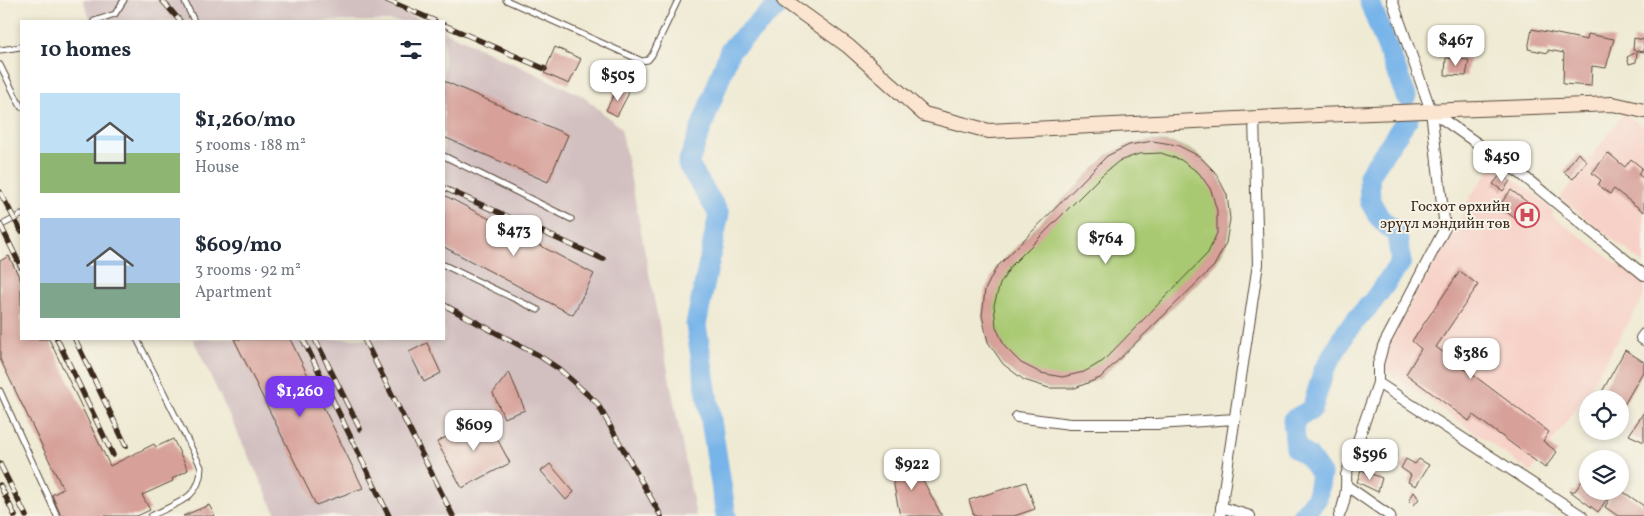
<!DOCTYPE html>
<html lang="en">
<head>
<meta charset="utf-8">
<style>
	:root { --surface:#fff; --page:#f2f2f3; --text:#1f2937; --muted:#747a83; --accent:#7c3aed }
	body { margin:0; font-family:Vollkorn,serif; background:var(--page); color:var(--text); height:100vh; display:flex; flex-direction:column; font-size:19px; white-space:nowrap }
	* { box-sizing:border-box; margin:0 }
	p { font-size:16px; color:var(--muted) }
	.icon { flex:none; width:28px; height:28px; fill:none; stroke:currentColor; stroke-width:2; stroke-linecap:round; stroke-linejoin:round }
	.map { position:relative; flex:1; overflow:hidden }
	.details { position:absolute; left:20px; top:20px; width:425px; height:320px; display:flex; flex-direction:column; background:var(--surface); border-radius:0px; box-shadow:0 2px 8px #0003 }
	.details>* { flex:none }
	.buttons { position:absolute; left:1579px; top:390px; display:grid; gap:10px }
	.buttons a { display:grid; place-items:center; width:50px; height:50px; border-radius:50%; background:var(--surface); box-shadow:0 2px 8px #0003; font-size:25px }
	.price { position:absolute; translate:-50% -42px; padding:0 11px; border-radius:10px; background:#fff; color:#222; font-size:16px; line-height:32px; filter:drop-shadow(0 1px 2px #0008) }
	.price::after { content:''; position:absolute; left:50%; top:30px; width:15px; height:11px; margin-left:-8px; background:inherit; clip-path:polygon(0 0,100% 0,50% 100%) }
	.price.on { background:var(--accent); color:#fff }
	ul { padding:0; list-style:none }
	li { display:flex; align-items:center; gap:15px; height:125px; padding:0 20px }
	li span { display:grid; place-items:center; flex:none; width:140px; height:100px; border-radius:0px; color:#555 }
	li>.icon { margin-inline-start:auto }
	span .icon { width:60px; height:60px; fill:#fffc; stroke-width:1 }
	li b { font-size:21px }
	h2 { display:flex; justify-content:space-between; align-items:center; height:60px; padding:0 20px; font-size:21px }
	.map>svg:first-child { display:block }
	.built { fill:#f7d1c7 }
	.industrial { fill:#d2bfc0 }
	.green { fill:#a8c971; stroke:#727a48 }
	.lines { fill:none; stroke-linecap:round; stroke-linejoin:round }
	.river { stroke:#77b4e9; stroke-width:21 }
	.building { fill:#d7a19a; fill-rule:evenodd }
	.lane-casing { stroke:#564739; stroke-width:7 }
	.street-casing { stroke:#564739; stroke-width:12 }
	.secondary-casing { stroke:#564739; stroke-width:16 }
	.lane { stroke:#fff; stroke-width:5 }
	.street { stroke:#fff; stroke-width:10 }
	.secondary { stroke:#fce5d0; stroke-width:14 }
	.rail-casing { stroke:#3b2a1e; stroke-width:5.5 }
	.rail { stroke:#f7f3e8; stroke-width:4; stroke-dasharray:11; stroke-linecap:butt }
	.labels { text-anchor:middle; stroke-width:4; stroke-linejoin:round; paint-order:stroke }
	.poi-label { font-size:15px; fill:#3b2a1e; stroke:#f7f3e8; text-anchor:end }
</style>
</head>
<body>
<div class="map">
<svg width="1644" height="516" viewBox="0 0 1644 516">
	<rect width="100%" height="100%" fill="#f7f3e8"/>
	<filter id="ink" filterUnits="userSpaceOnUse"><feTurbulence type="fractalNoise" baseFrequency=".02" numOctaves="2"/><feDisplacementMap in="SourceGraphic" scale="10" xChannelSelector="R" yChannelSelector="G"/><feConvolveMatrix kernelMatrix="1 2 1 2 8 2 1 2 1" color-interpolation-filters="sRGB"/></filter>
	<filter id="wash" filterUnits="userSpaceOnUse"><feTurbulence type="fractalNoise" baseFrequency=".0096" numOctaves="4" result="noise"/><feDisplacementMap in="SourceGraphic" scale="20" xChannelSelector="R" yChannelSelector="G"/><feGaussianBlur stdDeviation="1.12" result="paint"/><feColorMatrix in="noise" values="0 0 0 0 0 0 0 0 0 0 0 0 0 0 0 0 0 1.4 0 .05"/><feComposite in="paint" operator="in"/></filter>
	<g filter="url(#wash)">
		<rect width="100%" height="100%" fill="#efead3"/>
		<path class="built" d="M 1624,113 L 1644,128 L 1644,264 L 1560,198 Z
			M 1493,165 L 1536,195 L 1554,212 L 1552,215 L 1644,284 L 1644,297 L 1587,392 L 1531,472 L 1378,364 L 1417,292 L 1455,230 L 1470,197 Z"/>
		<path class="industrial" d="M 83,0 L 378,0 L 423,21 L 91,21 Z
			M 444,31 L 583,96 L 621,128 L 696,516 L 277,516 L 193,339 L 444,339 Z"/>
		<path class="green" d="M 1153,141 C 1160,142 1168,143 1175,144 C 1216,155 1239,203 1226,242 C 1224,250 1218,258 1214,266 L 1100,378 L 1075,388 L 1049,388 L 1024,380 L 1003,364 L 988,342 L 996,268 L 1107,156 L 1129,145 Z"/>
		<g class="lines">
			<path class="river" d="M 1369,0 L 1406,96
				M 726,516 L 696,325 L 719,214 L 688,164 L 730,50 L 776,7
				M 1302,516 L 1317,498 L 1321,474 L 1309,457 L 1296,448 L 1293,420 L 1312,409 L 1324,370 L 1348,329 L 1373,301 L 1401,262 L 1397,235 L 1379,217 L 1370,201 L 1369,175 L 1408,118"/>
		</g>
		<g id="blocks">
			<path class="building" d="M 1532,29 L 1587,40 L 1588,34 L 1614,39 L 1606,68 L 1592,66 L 1591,86 L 1563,84 L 1564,53 L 1548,50 L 1548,53 L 1528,49 Z
				M 1634,38 L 1644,40 L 1644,52 L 1633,50 Z
				M 555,47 L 581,59 L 569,84 L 544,73 Z
				M 1637,52 L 1636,62 L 1629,64 L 1627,57 Z
				M 1446,58 L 1469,60 L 1466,76 L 1445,75 Z
				M 444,81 L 568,135 L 548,182 L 444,137 Z
				M 618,87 L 629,93 L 617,116 L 606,110 Z
				M 1153,141 L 1177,145 L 1199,156 L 1216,173 L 1227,195 L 1230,219 L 1226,243 L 1214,266 L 1100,378 L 1075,388 L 1049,388 L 1024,380 L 1003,364 L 988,342 L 982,316 L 985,290 L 996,268 L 1107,156 L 1129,145 ZM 1161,153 L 1181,160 L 1199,173 L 1211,190 L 1217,211 L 1217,233 L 1208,253 L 1103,361 L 1084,372 L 1062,377 L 1041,373 L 1021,363 L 1005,347 L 996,327 L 994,305 L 1000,284 L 1011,266 L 1102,175 L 1119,161 L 1139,154 Z
				M 1578,153 L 1587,161 L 1573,179 L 1564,172 Z
				M 1608,153 L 1625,167 L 1631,159 L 1642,168 L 1638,174 L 1644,179 L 1644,212 L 1614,189 L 1610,194 L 1598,185 L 1601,180 L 1592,173 Z
				M 1501,174 L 1510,181 L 1503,191 L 1493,184 Z
				M 1511,190 L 1539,211 L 1527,228 L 1499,206 Z
				M 444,195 L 594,274 L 573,315 L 444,247 Z
				M 9,256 L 21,281 L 21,339 L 49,339 L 110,466 L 154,444 L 156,447 L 173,439 L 188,470 L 172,479 L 173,481 L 142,495 L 150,510 L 137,516 L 61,516 L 52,495 L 63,489 L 0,359 L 0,261 Z
				M 1460,271 L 1478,285 L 1436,347 L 1549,432 L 1543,441 L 1557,452 L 1545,468 L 1473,415 L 1469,421 L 1406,374 L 1421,349 L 1412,341 Z
				M 234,339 L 290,339 L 363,488 L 316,505 Z
				M 427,343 L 441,373 L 424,382 L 409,352 Z
				M 1625,350 L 1644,362 L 1644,370 L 1620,412 L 1620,399 L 1598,399 Z
				M 509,372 L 525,410 L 504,418 L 493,393 Z
				M 1644,412 L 1644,442 L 1629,435 Z
				M 485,416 L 510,463 L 462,488 L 437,442 Z
				M 1406,459 L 1415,464 L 1419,459 L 1429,465 L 1416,486 L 1408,482 L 1411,475 L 1401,468 Z
				M 889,460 L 906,460 L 916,467 L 942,516 L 900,516 Z
				M 550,464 L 574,492 L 566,500 L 541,471 Z
				M 1361,470 L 1382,478 L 1378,492 L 1357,482 Z
				M 1582,481 L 1588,485 L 1588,491 L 1596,491 L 1607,499 L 1598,512 L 1570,491 L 1575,491 Z
				M 1026,482 L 1035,509 L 1014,516 L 974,516 L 969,500 Z
				M 1614,491 L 1622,491 L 1644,506 L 1644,516 L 1618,516 L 1605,507 Z
				M 1414,492 L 1419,499 L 1414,505 L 1409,500 Z
				M 209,505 L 215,516 L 183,516 Z"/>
		</g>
	</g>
	<g filter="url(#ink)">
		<use href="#blocks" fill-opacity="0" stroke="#564739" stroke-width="1"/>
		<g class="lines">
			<defs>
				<path id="lane" d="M 184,0 L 194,21
					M 506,0 L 642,61 L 648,60 L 652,55 L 678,0
					M 94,21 L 115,14 L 124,0
					M 0,50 L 21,47
					M 0,65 L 21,107
					M 444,156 L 571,219
					M 0,226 L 21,215
					M 444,265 L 538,310
					M 137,339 L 201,467 C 201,499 176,503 151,516
					M 0,391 L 57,516"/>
				<path id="street" d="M 1431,111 L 1521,174 L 1644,275
					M 1644,334 L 1641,338 L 1644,340
					M 1378,383 L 1582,516
					M 1017,417 L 1070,424 L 1157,424 L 1235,419
					M 1347,486 L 1390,516
					M 1221,507 L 1250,516
					M 1220,516 L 1258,264 L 1254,117
					M 1339,516 C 1345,503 1347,490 1346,475 L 1378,383 L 1378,364 L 1383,346 L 1445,228 L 1431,111 L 1392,0"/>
				<path id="secondary" d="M 784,0 L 848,46 L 924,114 L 989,131 L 1318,115 L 1613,104 L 1644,111"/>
			</defs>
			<use href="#lane" class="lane-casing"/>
			<use href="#street" class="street-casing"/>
			<use href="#secondary" class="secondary-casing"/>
			<use href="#lane" class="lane"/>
			<use href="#street" class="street"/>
			<use href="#secondary" class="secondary"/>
			<defs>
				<path id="rail" d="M 162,0 L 180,21
					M 387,0 L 435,21
					M 444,25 L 545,69
					M 444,188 L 603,259
					M 0,192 L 21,231
					M 0,224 L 21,267
					M 444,305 L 538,355 L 559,369 L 597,403 L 661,516
					M 57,339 L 113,455
					M 75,339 L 126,446
					M 303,339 L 389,516
					M 315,339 L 360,429
					M 364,339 L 453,516
					M 0,464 L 26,516
					M 0,485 L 15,516"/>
			</defs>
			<use href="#rail" class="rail-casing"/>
			<use href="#rail" class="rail"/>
		</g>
	</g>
	<defs>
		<symbol id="hospital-ring" viewBox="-11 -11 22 22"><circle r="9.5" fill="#f7f3e8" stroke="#d1495b" stroke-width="1.5"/><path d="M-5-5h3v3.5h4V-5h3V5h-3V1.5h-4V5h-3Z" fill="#d1495b"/></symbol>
	</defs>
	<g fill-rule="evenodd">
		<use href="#hospital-ring" x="1513" y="201" width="28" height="28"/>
	</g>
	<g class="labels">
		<g class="poi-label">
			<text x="1510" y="211">Госхот өрхийн<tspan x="1510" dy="17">эрүүл мэндийн төв</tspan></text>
		</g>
	</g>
</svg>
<div class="buttons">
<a><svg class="icon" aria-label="locate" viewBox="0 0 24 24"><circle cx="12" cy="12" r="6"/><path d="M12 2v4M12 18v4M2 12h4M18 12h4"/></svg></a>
<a><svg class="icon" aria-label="layers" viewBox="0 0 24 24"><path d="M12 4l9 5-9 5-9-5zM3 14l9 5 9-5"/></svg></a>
</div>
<b class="price" style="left:1456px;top:67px">$467</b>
<b class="price" style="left:618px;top:102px">$505</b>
<b class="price" style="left:1502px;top:183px">$450</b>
<b class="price" style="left:514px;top:257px">$473</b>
<b class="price" style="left:1106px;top:265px">$764</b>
<b class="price" style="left:1471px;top:380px">$386</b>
<b class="price on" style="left:300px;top:418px">$1,260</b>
<b class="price" style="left:474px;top:452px">$609</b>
<b class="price" style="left:1370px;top:481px">$596</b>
<b class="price" style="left:912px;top:491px">$922</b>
<section class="details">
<h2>10 homes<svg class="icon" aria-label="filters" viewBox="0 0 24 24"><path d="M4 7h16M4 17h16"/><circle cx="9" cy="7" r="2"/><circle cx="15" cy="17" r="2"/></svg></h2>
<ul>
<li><span style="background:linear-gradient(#bfe0f5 60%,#8fb573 0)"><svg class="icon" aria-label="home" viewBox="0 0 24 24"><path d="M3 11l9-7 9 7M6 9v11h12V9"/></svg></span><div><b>$1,260/mo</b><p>5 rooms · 188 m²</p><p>House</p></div></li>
<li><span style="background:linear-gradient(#a9c7e8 65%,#7fa58c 0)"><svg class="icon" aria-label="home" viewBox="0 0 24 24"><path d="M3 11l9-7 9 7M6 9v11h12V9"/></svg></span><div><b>$609/mo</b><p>3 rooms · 92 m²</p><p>Apartment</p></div></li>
</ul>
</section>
</div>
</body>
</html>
